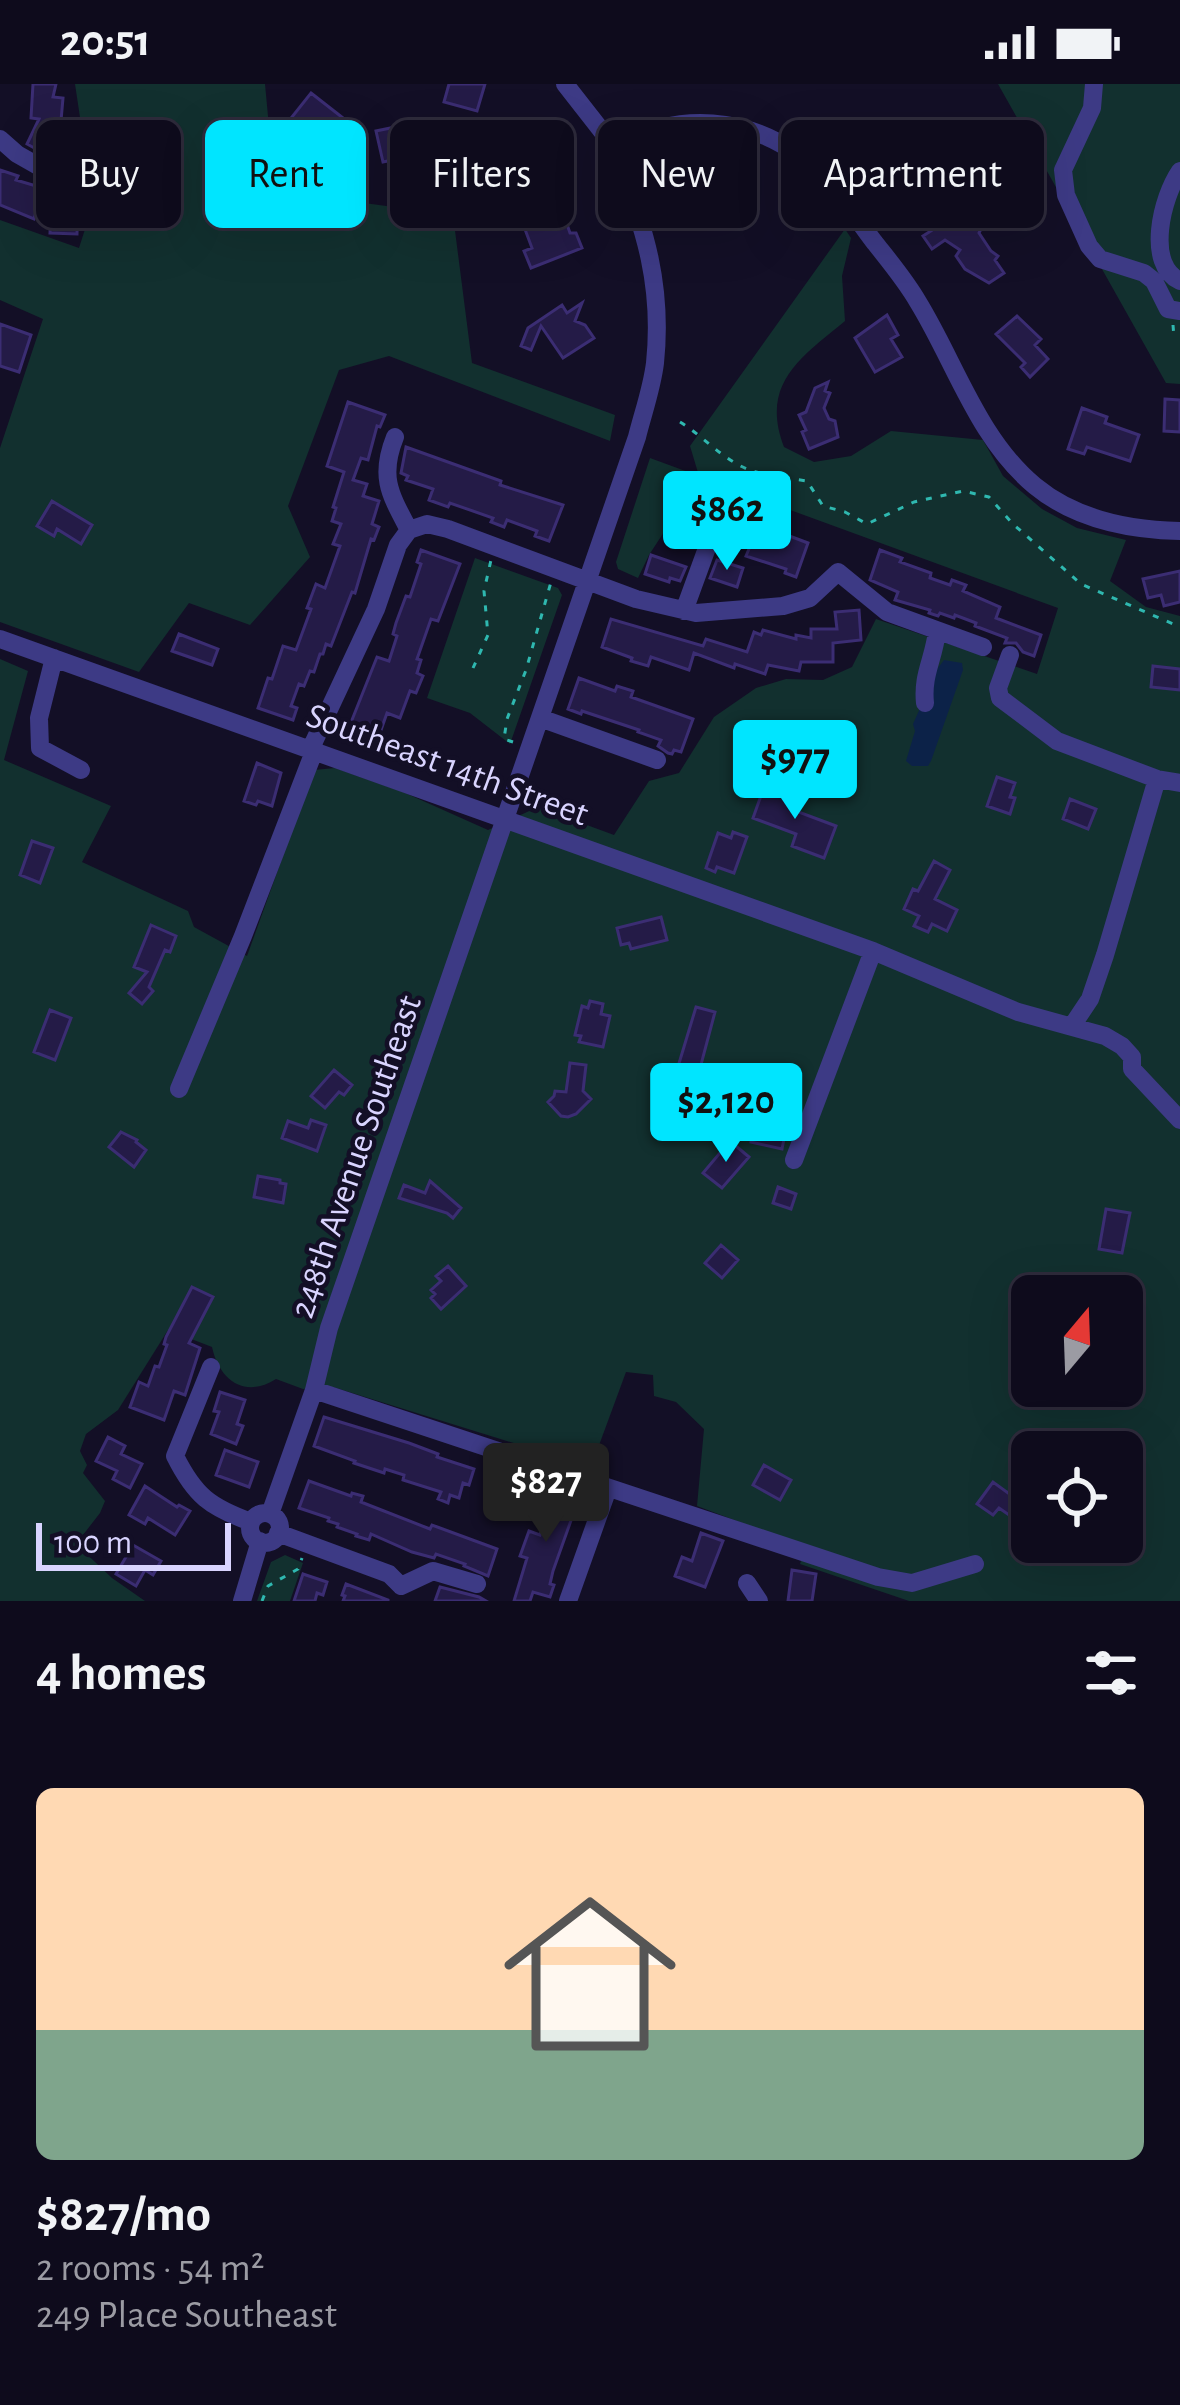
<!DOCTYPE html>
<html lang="en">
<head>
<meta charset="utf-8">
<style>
	:root { --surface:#0e0b1c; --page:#1c1929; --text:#f1f3f6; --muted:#9b9ba3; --line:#2e2b3b; --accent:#00e5ff }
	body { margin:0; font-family:"Alegreya Sans",sans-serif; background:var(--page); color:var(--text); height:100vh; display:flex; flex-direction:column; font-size:45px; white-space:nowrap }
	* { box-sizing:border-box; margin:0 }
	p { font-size:39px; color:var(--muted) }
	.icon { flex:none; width:66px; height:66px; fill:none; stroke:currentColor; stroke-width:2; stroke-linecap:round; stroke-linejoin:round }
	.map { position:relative; height:1517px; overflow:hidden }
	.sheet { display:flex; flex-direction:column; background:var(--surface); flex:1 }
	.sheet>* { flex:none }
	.banner { position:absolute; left:36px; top:36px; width:1110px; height:108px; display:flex; gap:24px }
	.needle { width:78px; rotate:19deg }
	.fabs { position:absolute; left:1011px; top:1191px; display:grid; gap:24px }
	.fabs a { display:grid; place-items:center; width:132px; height:132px; border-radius:18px; background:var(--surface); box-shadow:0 12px 48px #0002,0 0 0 3px var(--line); font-size:60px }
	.scale { position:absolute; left:36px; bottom:30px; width:195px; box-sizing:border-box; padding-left:12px; border:6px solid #d9d4ff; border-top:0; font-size:33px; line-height:42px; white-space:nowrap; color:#d9d4ff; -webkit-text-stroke:9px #130f26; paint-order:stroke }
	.price { position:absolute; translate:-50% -102px; padding:0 27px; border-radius:12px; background:var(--accent); color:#111; font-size:39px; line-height:78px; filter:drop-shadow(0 3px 6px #0008) }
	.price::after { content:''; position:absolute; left:50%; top:72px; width:36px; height:27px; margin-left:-18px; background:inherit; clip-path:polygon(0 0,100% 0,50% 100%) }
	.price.on { background:#222; color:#fff }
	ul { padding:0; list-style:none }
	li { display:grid; align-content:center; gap:24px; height:636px; padding:0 36px }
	li span { display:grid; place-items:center; height:372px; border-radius:18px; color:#555 }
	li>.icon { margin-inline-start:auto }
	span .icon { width:216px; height:216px; fill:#fffc; stroke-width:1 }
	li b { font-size:51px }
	h2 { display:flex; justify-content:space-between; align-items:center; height:144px; padding:0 36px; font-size:51px }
	.tag { padding:0 42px; border-radius:18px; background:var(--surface); box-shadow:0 12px 48px #0002,0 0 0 3px var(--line); font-size:42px; line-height:108px }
	.tag.on { background:var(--accent); color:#111 }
	.status { display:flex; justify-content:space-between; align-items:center; height:84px; padding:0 60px; background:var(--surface); direction:ltr }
	.status svg { height:33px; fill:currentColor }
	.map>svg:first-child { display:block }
	.green { fill:#12302f; fill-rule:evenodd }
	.water { fill:#0c2248 }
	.building { fill:#241b47; stroke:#3b2d73; stroke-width:3 }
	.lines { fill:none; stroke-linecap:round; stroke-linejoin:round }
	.path { stroke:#2fb8b0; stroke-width:3; stroke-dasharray:6 9; stroke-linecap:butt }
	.minor { stroke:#3d3a85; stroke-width:18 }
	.labels { text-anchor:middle; stroke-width:9; stroke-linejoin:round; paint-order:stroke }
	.street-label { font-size:36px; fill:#d9d4ff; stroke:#130f26 }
</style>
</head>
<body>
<div class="status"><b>20:51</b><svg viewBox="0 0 49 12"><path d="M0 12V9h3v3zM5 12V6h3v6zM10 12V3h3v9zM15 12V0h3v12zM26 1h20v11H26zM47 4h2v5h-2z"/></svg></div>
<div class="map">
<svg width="1180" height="1517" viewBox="0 0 1180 1517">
	<rect width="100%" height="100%" fill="#130f26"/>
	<path class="green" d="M 75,0 L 265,0 L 275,107 L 453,131 L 472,279 L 615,331 L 610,357 L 389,272 L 339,286 L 288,422 L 310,473 L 250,541 L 189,519 L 139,588 L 0,538 L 0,364 L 43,235 L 0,216 L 0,136 L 79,164 L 93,120 Z
		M 998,0 L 1180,0 L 1180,300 L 1166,299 Z
		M 845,145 L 851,154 L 842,192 L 845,237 C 800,274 760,300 784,363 L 814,378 L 851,372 L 891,347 L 983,356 L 1003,392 L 1042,425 L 1077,444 L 1126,456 L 1110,497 L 1146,523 L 1180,532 L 1180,1517 L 909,1517 L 800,1480 L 806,1463 L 697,1422 L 704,1345 L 676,1318 L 654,1312 L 653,1291 L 626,1288 L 591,1383 L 333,1303 L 303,1305 L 276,1295 C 245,1315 219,1296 212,1263 L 168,1246 L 118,1326 L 86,1350 L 80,1367 L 87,1381 L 83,1389 L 105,1417 L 100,1429 L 76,1460 L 112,1494 L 145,1517 L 0,1517 L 0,575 L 28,587 L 4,676 L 111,722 L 82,778 L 188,827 L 194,843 L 247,872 L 314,686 L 335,684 L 403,708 L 488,746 L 538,723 L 614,751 L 649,697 L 679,689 L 714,633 L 756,604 L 786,595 L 823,596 L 852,583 L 876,535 L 1037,590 L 1058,524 L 700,393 L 649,471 L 638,494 L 618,485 L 616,478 L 650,374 L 699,392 L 690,362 ZM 1032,1212 L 1122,1212 L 1122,1302 L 1032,1302 ZM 1032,1368 L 1122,1368 L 1122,1458 L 1032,1458 Z
		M 475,474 L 558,504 L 562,511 L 510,660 L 470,629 L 427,614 Z
		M 285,1471 L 303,1479 L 290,1517 L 257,1517 L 271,1478 Z"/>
	<path class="water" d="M 944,576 L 962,579 L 963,586 L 931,677 L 928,682 L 912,682 L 906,677 L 915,647 L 913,640 L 938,584 Z"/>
	<path class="building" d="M 33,0 L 56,0 L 53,13 L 63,14 L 60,48 L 66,51 L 54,75 L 27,60 L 39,35 L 31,34 Z
		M 449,0 L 485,0 L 477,27 L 444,18 Z
		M 311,9 L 352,41 L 328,70 L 310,55 L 303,53 L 296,61 L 280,48 Z
		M 434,35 L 439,61 L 406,68 L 407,73 L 383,78 L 376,47 Z
		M 687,75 L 717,77 L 716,97 L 711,96 L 709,114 L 700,113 L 682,130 L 671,118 L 697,94 L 681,93 Z
		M 0,86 L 18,92 L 16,96 L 43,104 L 34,135 L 0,121 Z
		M 910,90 L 914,96 L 923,90 L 936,108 L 926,115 L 924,112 L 899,129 L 887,113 L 896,107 L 892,103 Z
		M 539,94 L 551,94 L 570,149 L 576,149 L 582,164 L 531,184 L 524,167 L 532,164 L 523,140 L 535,136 L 526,113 L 526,99 Z
		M 52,112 L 78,114 L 77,150 L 50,149 Z
		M 955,124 L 981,145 L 979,149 L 991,167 L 998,172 L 995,176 L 1004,189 L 989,199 L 965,185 L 956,172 L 960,166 L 945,156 L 932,165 L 923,152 L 934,145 L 941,134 Z
		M 582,219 L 575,237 L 585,241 L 594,254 L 563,274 L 541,242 L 531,266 L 521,262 L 528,244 L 562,221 L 567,229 Z
		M 887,231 L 898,251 L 891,255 L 902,273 L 875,288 L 855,254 Z
		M 1017,232 L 1041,255 L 1035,261 L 1048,275 L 1030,293 L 1021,283 L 1025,279 L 996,250 Z
		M 0,240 L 31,251 L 19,288 L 0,282 Z
		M 828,298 L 825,307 L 830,309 L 824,324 L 829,335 L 835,337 L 838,353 L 809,365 L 802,348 L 806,346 L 799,331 L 806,328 L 815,304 Z
		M 1165,315 L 1180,316 L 1180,348 L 1164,347 Z
		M 348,318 L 385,331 L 380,343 L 377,342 L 368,376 L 361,374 L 353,396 L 367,400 L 363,412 L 379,417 L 372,440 L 379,443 L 374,456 L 371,455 L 355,509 L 352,508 L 331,562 L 326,560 L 323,570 L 320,570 L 314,588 L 310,587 L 304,602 L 299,600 L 291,622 L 297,624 L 293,636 L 258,624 L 268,594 L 272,595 L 283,562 L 296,566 L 311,525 L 307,524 L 316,500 L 325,504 L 340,462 L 333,460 L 341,440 L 332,437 L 336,424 L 333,423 L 344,388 L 327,382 Z
		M 1082,324 L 1107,333 L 1105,339 L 1139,351 L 1130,377 L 1087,363 L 1084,370 L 1068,365 Z
		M 406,363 L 501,397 L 500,401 L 563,421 L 549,457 L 535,452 L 537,447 L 507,436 L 504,443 L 491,438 L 493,434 L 450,419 L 448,423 L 429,416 L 433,405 L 406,396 L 408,392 L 401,389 Z
		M 703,408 L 722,429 L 726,420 L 752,429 L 750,437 L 808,459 L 796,493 L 785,489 L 786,485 L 746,472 L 751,460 L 730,452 L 734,442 L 707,432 L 690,447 L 676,432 Z
		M 52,417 L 92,441 L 81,460 L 57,445 L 54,452 L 37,442 Z
		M 421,466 L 460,480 L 438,537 L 431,535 L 417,575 L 421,576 L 417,589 L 423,592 L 416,609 L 410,607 L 400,634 L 387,629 L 374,666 L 344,656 L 377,573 L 389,577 L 397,552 L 393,550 L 396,539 L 406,512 L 410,513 L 421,480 L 417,478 Z
		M 880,466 L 902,474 L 900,478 L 931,489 L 930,494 L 950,501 L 952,496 L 966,501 L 963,507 L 1000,523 L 996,534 L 1041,551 L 1034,572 L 1023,568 L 1016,559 L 1005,559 L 1007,554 L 975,542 L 976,539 L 955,531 L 954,534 L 940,529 L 938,532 L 929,529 L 930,526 L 895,516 L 898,508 L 870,496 Z
		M 651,471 L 686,483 L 680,497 L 670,494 L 669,498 L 645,490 Z
		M 717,476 L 743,484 L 737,503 L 710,494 Z
		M 1180,487 L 1180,518 L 1164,522 L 1161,511 L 1148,514 L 1143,495 Z
		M 859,526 L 861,556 L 833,559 L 833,578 L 801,578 L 799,587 L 768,581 L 765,590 L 735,580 L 734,584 L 694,569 L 689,586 L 651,573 L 648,582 L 631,577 L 632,574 L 602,563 L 611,535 L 703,562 L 706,555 L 747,568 L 754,548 L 761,551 L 763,546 L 796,555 L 796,551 L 811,554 L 811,545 L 837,545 L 835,528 Z
		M 179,550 L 218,565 L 212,581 L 172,567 Z
		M 1153,582 L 1180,585 L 1180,606 L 1151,603 Z
		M 579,594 L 615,607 L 617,602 L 633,607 L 631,613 L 693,635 L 681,668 L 674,666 L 672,670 L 668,669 L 658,662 L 661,656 L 638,648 L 639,646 L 582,627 L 581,630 L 568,625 Z
		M 257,679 L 281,689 L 272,722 L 258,717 L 256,721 L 244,717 Z
		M 997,693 L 1015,699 L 1010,713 L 1015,714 L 1010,730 L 987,722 Z
		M 770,704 L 798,714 L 793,726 L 836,742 L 824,774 L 792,762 L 796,750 L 753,734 L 763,706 L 769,708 Z
		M 1070,715 L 1096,725 L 1088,745 L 1063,735 Z
		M 733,748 L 747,753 L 734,789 L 717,783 L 715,788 L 706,784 L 718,749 L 731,754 Z
		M 32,757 L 53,764 L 40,799 L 20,791 Z
		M 934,777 L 950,786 L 935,815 L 957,826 L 947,847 L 932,840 L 928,848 L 914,842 L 919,832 L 904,825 L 913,805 L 918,807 Z
		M 661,833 L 667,856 L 631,865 L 629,859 L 621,861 L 617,844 Z
		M 151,841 L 176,852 L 170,868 L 165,866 L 149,903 L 153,907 L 142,920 L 129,909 L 147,888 L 134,883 Z
		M 590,917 L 603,920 L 601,930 L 610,932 L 603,963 L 579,958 L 581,952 L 575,951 L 582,922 L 588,924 Z
		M 696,923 L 715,928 L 698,992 L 677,986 Z
		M 50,926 L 71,934 L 55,976 L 34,968 Z
		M 570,979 L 586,981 L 583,1007 L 591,1015 L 576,1030 L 568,1033 L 561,1032 L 548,1018 L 554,1012 L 555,1007 L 566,1008 Z
		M 334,986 L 352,1001 L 344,1011 L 339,1008 L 325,1024 L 311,1012 Z
		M 311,1036 L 326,1041 L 317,1067 L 282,1054 L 288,1037 L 308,1044 Z
		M 753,1044 L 785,1050 L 782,1065 L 751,1058 Z
		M 121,1048 L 137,1056 L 136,1058 L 146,1066 L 134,1083 L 109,1063 Z
		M 730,1057 L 749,1073 L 722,1104 L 703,1089 Z
		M 258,1092 L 280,1096 L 280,1099 L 286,1100 L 283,1119 L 254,1113 Z
		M 430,1097 L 461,1124 L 453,1134 L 447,1129 L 399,1114 L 404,1101 L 425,1109 Z
		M 778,1103 L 796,1110 L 791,1125 L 773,1119 Z
		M 1106,1125 L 1130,1129 L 1122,1169 L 1099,1165 Z
		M 721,1161 L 738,1176 L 722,1194 L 705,1179 Z
		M 448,1182 L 466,1202 L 441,1225 L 431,1214 L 435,1210 L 431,1206 L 441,1197 L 436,1192 Z
		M 192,1203 L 213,1213 L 189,1259 L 200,1264 L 185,1311 L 174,1307 L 164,1336 L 130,1323 L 139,1298 L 148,1302 L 155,1282 L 159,1283 L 167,1261 L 164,1260 L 166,1253 Z
		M 220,1308 L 245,1316 L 237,1340 L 243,1342 L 236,1360 L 211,1350 L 219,1328 L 214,1327 Z
		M 324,1333 L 409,1359 L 438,1370 L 437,1373 L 474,1385 L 469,1401 L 463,1399 L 459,1414 L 450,1411 L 448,1419 L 438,1415 L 441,1408 L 403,1396 L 404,1391 L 385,1385 L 384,1389 L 354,1379 L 355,1377 L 314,1362 Z
		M 108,1353 L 125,1362 L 121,1370 L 142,1380 L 130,1404 L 113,1395 L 117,1387 L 96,1377 Z
		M 225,1366 L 258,1378 L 249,1403 L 216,1391 Z
		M 764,1381 L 791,1396 L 780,1416 L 753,1401 Z
		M 1025,1386 L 1032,1391 L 1032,1406 L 1012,1433 L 999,1424 L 993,1431 L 977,1420 L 993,1398 L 1008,1409 Z
		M 498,1392 L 522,1401 L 512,1429 L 498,1425 L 497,1428 L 486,1424 Z
		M 309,1397 L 351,1412 L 352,1409 L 363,1412 L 361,1418 L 430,1445 L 432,1441 L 497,1465 L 488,1492 L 464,1482 L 465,1480 L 436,1470 L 434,1474 L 412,1468 L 371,1450 L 369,1456 L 356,1452 L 357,1450 L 337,1443 L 338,1440 L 328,1437 L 329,1434 L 299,1424 Z
		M 551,1399 L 573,1406 L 571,1411 L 579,1414 L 553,1487 L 550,1500 L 554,1501 L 550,1513 L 533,1508 L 530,1517 L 514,1517 L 527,1474 L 520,1472 L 529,1447 L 540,1451 L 550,1419 L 545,1417 Z
		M 145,1402 L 177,1423 L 179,1421 L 190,1427 L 175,1451 L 148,1434 L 145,1440 L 129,1431 Z
		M 701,1449 L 723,1457 L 705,1503 L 675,1492 L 682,1473 L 692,1477 Z
		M 133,1461 L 161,1477 L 153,1491 L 145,1486 L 136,1502 L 116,1490 Z
		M 792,1486 L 816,1490 L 812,1517 L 788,1517 Z
		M 303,1490 L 327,1498 L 323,1511 L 317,1509 L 315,1517 L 294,1517 Z
		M 346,1500 L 388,1516 L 388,1517 L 343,1517 L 345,1512 L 342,1511 Z
		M 440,1503 L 479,1513 L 486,1517 L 435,1517 Z"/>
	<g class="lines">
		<path class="path" d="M 1173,241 L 1174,254
			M 680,338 C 703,352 721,374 747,385 C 765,392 788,394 807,397 L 823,422 L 845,428 L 867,440 L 914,418 L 963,407 L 989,413 L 1013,440 L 1081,500 L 1180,543
			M 473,584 L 488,551 L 484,507 L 491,476
			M 513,658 L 504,655 L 507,635 L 526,586 L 551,498
			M 262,1517 L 268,1502 L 298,1485 L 302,1474"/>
		<path class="minor" d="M 565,0 L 608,55
			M 1094,0 L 1092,24 L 1063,86 L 1066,111 L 1089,162 L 1100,175 L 1144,189 L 1154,197 L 1168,225 L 1180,227
			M604 64a11 11 0 1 1 22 0a11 11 0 1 1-22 0Z
			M 0,55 L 17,70 L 68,99
			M 625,59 C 679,28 747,34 797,70 C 825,90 854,131 875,159 C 890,178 906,197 918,218 C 955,278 978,355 1035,402 C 1075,435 1129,446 1180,447
			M 1180,87 C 1162,113 1145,180 1180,197
			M 395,353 C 379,393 390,410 409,446
			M 409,446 L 427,440 L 448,445 L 636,515 L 696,529 L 783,522 L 810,514 L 838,488 L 887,528 L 983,563
			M 684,527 L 711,453
			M 0,555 L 873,867 L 1018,928 L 1105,952 L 1122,962 L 1132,973 L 1132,985 L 1180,1036
			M 1010,571 L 998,604 L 1000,614 L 1057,657 L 1157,695 L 1180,699
			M 54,574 L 39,634 L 40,664 L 81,686
			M 925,619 C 922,590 934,575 937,547
			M 540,634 L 657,676
			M 311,664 L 376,525 L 398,461 L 409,446
			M 1072,942 L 1090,915 L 1105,871 L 1157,695
			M 179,1005 L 243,852 L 315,665
			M 794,1076 L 873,867
			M 211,1283 L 175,1372 C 195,1412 210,1423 251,1438
			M 314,1306 L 878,1493 L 912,1499 L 975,1480
			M250 1444a15 15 0 1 1 30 0a15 15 0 1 1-30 0Z
			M 270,1430 L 314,1306 L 329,1244 L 637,353 C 643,329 652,304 655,279 C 663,202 645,145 618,75
			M 278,1449 L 389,1490 L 401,1502
			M 747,1499 L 759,1517
			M 401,1502 L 433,1487 L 477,1500
			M 242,1517 L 260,1457
			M 568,1517 L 605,1413"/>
	</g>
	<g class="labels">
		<g class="street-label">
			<text transform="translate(448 679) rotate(20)" y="13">Southeast 14th Street</text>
			<text transform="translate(354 1072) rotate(-71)" y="13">248th Avenue Southeast</text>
		</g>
	</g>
</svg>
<div class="fabs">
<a><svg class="needle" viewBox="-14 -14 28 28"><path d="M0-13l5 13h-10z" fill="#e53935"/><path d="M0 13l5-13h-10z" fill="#9b9ba3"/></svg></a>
<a><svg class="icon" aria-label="locate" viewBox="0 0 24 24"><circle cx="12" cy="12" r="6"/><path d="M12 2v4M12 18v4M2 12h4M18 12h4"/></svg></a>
</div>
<div class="scale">100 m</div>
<b class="price" style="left:727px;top:489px">$862</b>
<b class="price" style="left:795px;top:738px">$977</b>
<b class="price" style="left:726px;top:1081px">$2,120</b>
<b class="price on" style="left:546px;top:1461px">$827</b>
<div class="banner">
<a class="tag">Buy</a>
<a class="tag on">Rent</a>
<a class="tag">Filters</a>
<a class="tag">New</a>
<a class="tag">Apartment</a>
</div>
</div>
<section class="sheet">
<h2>4 homes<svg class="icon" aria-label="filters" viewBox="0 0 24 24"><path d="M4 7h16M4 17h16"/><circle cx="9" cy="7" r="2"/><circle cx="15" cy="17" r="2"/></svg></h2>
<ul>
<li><span style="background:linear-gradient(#ffd9b3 65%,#7fa58c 0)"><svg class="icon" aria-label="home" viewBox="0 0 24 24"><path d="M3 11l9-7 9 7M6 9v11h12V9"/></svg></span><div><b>$827/mo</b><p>2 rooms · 54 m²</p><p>249 Place Southeast</p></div></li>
</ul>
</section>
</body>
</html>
